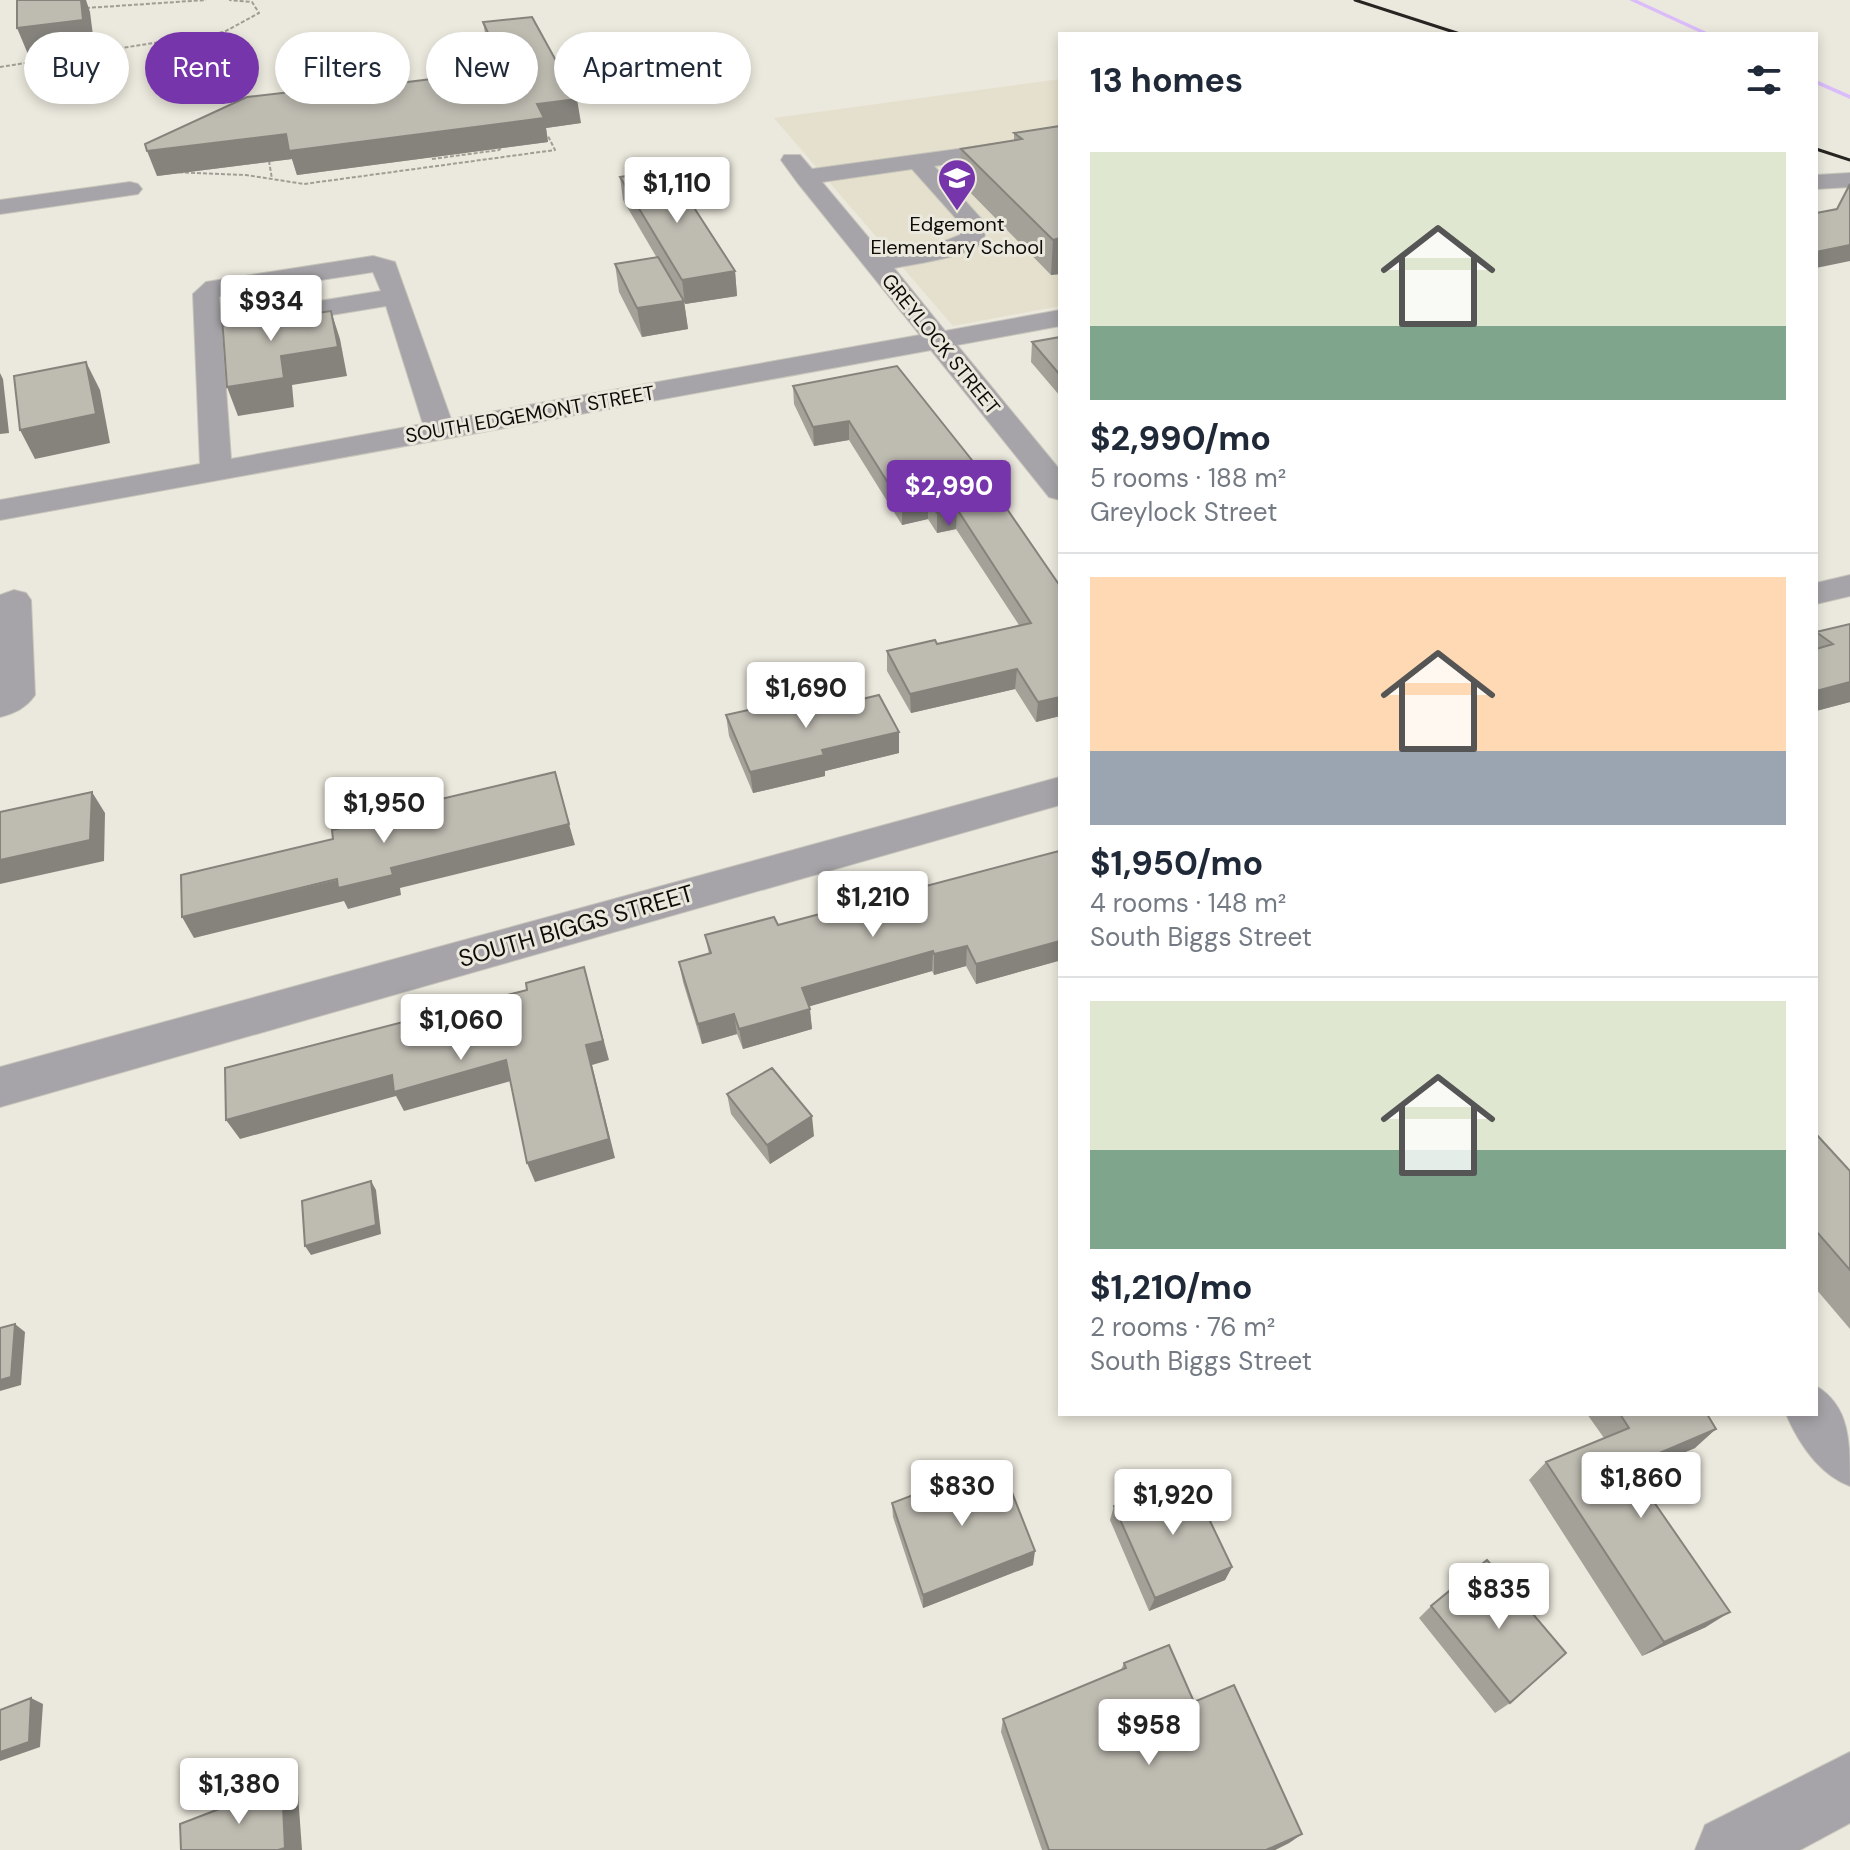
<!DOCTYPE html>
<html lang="en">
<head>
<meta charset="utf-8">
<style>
	:root { --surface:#fff; --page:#f2f2f3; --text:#1f2937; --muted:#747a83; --line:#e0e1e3; --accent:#7635aa }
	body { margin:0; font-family:"DM Sans",sans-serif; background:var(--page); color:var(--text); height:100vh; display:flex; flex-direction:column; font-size:30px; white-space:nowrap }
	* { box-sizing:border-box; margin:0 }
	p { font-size:26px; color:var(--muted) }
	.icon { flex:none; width:44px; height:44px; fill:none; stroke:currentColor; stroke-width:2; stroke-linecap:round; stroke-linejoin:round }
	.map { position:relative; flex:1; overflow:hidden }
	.sheet { position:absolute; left:1058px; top:32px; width:760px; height:1384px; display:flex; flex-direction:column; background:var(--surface); border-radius:0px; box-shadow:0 4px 12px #0003 }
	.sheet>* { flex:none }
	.guide { position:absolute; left:24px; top:32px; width:760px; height:72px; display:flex; gap:16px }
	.price { position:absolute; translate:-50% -68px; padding:0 18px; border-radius:8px; background:#fff; color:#222; font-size:26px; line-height:52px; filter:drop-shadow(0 2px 4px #0008) }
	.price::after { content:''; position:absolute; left:50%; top:48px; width:24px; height:18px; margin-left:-12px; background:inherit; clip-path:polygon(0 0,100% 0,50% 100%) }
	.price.on { background:var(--accent); color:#fff }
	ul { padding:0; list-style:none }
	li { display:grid; align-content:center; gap:16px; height:424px; padding:0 32px }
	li+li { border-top:2px solid var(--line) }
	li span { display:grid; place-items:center; height:248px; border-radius:0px; color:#555 }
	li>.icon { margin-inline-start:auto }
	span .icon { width:144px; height:144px; fill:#fffc; stroke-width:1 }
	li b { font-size:34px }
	h2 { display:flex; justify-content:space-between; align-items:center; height:96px; padding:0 32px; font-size:34px }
	.tag { padding:0 28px; border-radius:36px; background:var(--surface); box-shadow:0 4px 12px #0003; font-size:28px; line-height:72px }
	.tag.on { background:var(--accent); color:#fff }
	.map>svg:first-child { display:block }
	.built { fill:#e5e0cd }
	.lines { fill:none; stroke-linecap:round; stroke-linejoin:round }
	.stream { fill:#dabcfb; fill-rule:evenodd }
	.minor-casing { stroke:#c7c5bb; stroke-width:2 }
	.path { stroke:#a09d95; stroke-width:2; stroke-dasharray:4 2; stroke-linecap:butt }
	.minor { fill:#a6a4a8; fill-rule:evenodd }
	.rail { stroke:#262521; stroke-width:3 }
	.wall { fill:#a3a198 }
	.shaded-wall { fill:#85837c }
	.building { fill:#bebbb1; stroke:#85837c; stroke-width:2 }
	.labels { text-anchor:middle; stroke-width:6; stroke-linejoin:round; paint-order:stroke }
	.far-poi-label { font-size:20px; fill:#0d0c09; stroke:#ebe8dd }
	.far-street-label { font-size:20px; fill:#0d0c09; stroke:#ebe8dd }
	.street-label { font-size:24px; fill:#0d0c09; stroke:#ebe8dd }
</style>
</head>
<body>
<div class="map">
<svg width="1850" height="1850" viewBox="0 0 1850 1850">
	<rect width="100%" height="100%" fill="#ebe8dd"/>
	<path class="built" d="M 1060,79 L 1060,306 L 953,326 L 774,118 Z"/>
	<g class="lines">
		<path class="stream" d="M 1629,0 L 1637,0 L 1711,34 L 1703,34 Z
			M 1816,80 L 1850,95 L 1850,99 L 1816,84 Z"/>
		<defs>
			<path id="minor" d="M 1060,135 L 1060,149 L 934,166 L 985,223 C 985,229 986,238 982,242 C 970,257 913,264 894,268 L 945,331 L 1060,310 L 1060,326 L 957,345 L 1060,470 L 1060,500 L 1049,497 L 931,350 L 0,520 L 0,500 L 200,464 L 193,294 L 206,282 L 373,256 L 395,262 L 451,419 L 920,335 L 797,182 L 781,160 L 784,155 L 800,155 L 812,169 ZM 912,169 L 961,224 L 960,235 L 937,244 L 883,255 L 822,182 ZM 373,272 L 381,291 L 221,317 L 219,297 L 223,295 ZM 386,306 L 423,424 L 231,459 L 222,333 Z
				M 1850,173 L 1850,187 L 1816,189 L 1816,175 Z
				M 130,182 L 138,184 L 142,189 L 138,194 L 0,214 L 0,200 Z
				M 1850,575 L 1850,596 L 1816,604 L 1816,583 Z
				M 14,590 L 26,593 L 31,600 L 35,695 C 26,708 15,713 0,717 L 0,595 Z
				M 1060,777 L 1060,805 L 0,1107 L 0,1067 Z
				M 1816,1386 C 1850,1406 1850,1442 1850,1486 C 1819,1474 1799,1444 1786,1414 L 1816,1414 Z
				M 1850,1752 L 1850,1823 L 1800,1850 L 1695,1850 L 1705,1825 Z"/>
		</defs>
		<use href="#minor" class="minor-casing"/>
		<path class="path" d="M 86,8 L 206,0
			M 0,67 L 224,32 L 259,13 L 252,2 L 229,0
			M 561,82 L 705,64 L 718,65 L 724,72
			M 432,159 L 499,150 L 505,144
			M 269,161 L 272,179
			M 173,172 L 246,175 L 304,184 L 555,150 L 548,136"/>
		<use href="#minor" class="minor"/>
		<path class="rail" d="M 1355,0 L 1460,34
			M 1816,149 L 1850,160"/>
	</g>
	<path class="wall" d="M 483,22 L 581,123 L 546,128 L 548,142 L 297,175 L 292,159 L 157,176 L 335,91 L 500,71 L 487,44 Z
		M 1060,126 L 1060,274 L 1051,275 L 960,182 L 961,149 L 1014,141 L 1014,133 Z
		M 620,177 L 735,271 L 737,296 L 685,304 L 684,302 L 688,329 L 642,337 L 619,292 L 615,264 L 657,258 L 623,200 Z
		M 1060,337 L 1060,396 L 1031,362 L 1032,342 Z
		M 897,366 L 1060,586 L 1060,716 L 1036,722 L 1015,689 L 911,713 L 887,671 L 887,651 L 937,644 L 1019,625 L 956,529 L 937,533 L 928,519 L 902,525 L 849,440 L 814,446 L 794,404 L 793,386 Z
		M 1850,624 L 1850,702 L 1816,711 L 1816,632 Z
		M 804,713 L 899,753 L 825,771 L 825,776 L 753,793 L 729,736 L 726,715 Z
		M 1060,852 L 1060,964 L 1058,961 L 976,984 L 966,966 L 934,975 L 932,971 L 809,1006 L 812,1029 L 743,1049 L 737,1034 L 702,1044 L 683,982 L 679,962 L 709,954 L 705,935 L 778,925 Z
		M 727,1094 L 814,1136 L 770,1164 L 731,1114 Z
		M 1816,1134 L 1850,1171 L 1850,1329 L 1816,1289 Z
		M 1587,1414 L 1707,1414 L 1695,1448 L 1634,1473 L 1706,1627 L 1642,1656 L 1529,1480 L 1546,1462 L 1604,1438 Z
		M 892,1503 L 1033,1565 L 923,1608 L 893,1517 Z
		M 1114,1506 L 1232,1567 L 1225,1580 L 1149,1611 L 1110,1520 Z
		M 1431,1606 L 1510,1703 L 1495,1713 L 1419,1618 Z
		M 1124,1663 L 1194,1702 L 1302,1834 L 1289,1843 L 1275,1850 L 1042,1850 L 1001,1732 L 1003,1719 L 1121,1670 Z"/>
	<path class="shaded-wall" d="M 81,0 L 86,0 L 90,12 L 95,51 L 30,59 L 17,28 Z
		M 577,99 L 581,123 L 546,128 L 548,142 L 297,175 L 292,159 L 157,176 L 147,151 Z
		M 1060,238 L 1060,274 L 1051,275 L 1053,240 Z
		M 1850,245 L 1850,261 L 1816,268 L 1816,252 Z
		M 735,271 L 737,296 L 685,304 L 682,280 Z
		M 684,301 L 688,329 L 642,337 L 637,308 Z
		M 331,311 L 340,339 L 347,376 L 292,385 L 294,407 L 238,416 L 227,387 L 281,356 Z
		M 86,362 L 100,390 L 110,443 L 35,459 L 20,430 Z
		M 0,373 L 3,379 L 9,433 L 0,434 Z
		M 849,421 L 849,440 L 814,446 L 813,427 Z
		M 928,500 L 928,519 L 902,525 L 902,505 Z
		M 957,509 L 956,529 L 937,533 L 937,513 Z
		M 1017,669 L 1015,689 L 911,713 L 910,694 Z
		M 1850,682 L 1850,702 L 1816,711 L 1816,691 Z
		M 1060,697 L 1060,716 L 1036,722 L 1038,702 Z
		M 899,732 L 899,753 L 825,771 L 825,776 L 753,793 L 750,772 L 822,750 Z
		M 92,792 L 105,813 L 104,861 L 0,884 L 0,860 Z
		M 569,824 L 575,845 L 400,888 L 401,895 L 348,909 L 344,901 L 194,938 L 182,917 Z
		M 1060,941 L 1058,961 L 976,984 L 976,964 Z
		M 967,946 L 966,966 L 934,975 L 934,954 Z
		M 933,951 L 932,971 L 804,1008 L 802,988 Z
		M 584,967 L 609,1060 L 592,1065 L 615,1158 L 535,1182 L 527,1163 L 586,1045 Z
		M 810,1009 L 812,1029 L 743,1049 L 739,1029 Z
		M 734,1014 L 737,1034 L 702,1044 L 698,1024 Z
		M 506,1060 L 514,1080 L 404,1111 L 396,1096 L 240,1139 L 226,1120 L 392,1075 Z
		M 812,1116 L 814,1136 L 770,1164 L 767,1145 Z
		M 371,1181 L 376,1190 L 381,1234 L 311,1255 L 305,1246 Z
		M 15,1324 L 25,1332 L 21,1385 L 0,1391 L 0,1380 Z
		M 1716,1429 L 1695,1448 L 1609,1484 L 1629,1466 Z
		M 1035,1551 L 1033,1565 L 923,1608 L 923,1595 Z
		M 1232,1567 L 1225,1580 L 1149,1611 L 1155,1598 Z
		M 1730,1612 L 1706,1627 L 1642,1656 L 1664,1642 Z
		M 31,1698 L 43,1704 L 40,1747 L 0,1761 L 0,1752 Z
		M 282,1785 L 298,1794 L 302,1850 L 278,1850 Z
		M 1302,1834 L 1289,1843 L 1275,1850 L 1266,1850 Z"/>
	<path class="building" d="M 17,0 L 81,0 L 83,20 L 17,28 Z
		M 532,17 L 577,99 L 537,104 L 544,118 L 289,151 L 286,134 L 147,151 L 145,144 L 247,97 L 334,87 L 334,91 L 505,70 L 483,22 Z
		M 1060,126 L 1060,238 L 1053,240 L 961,149 L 1022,139 L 1014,133 Z
		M 669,169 L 735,271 L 682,280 L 620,177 Z
		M 1850,184 L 1850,245 L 1816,252 L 1816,213 L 1837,209 Z
		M 658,257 L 684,301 L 637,308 L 615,264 Z
		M 274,309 L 275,319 L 331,311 L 338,347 L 281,356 L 284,378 L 227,387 L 222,317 Z
		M 1060,337 L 1060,375 L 1032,342 Z
		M 86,362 L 96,414 L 20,430 L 14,376 Z
		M 897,366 L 983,474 L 1060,586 L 1060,697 L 1038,702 L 1017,669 L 910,694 L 887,651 L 935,640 L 937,644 L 1031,623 L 957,509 L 937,513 L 928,500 L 902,505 L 849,421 L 813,427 L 793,386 Z
		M 1850,624 L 1850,682 L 1816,691 L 1816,649 L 1833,644 L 1816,632 Z
		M 879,695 L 899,732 L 822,750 L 824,755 L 750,772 L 726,715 L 797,699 L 804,713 Z
		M 555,772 L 569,824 L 391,868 L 393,875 L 338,888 L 337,879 L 182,917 L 181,875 L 333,839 L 332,830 L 442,804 L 441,799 Z
		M 92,792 L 90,840 L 0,860 L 0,812 Z
		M 1059,851 L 1060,941 L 976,964 L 967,946 L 934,954 L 933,951 L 802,988 L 810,1009 L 739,1029 L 734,1014 L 698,1024 L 679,962 L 711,953 L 705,935 L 774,917 L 778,925 Z
		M 584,967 L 603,1041 L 586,1045 L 609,1139 L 527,1163 L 506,1060 L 394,1092 L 392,1075 L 226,1120 L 225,1068 L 527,990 L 526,983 Z
		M 772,1068 L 812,1116 L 767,1145 L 727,1094 Z
		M 1816,1134 L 1850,1171 L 1850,1270 L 1816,1231 Z
		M 371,1181 L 376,1225 L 305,1246 L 302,1201 Z
		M 15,1324 L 11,1377 L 0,1380 L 0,1328 Z
		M 1620,1414 L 1707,1414 L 1716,1429 L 1629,1466 L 1730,1612 L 1664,1642 L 1546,1462 L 1629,1428 Z
		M 1000,1462 L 1035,1551 L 923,1595 L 892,1503 Z
		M 1189,1477 L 1232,1567 L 1155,1598 L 1114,1506 Z
		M 1487,1560 L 1566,1653 L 1510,1703 L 1431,1606 Z
		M 1169,1645 L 1194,1702 L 1234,1685 L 1302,1834 L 1266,1850 L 1049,1850 L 1003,1719 L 1126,1668 L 1124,1663 Z
		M 31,1698 L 29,1742 L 0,1752 L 0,1710 Z
		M 282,1785 L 285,1848 L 278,1850 L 181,1850 L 180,1824 Z"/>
	<defs>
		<symbol id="school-pin" viewBox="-11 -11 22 30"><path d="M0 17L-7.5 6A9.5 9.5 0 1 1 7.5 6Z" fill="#7635aa" stroke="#ebe8dd"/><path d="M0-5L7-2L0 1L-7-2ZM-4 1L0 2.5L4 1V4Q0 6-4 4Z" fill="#fff"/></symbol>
	</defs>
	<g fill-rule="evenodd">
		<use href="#school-pin" x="935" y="156" width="44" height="60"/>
	</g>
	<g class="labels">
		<g class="far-poi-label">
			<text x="957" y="231">Edgemont<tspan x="957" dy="23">Elementary School</tspan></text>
		</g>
		<g class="far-street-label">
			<text transform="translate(941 344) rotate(51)" y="7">GREYLOCK STREET</text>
			<text transform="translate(530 414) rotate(-10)" y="7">SOUTH EDGEMONT STREET</text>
		</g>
		<g class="street-label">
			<text transform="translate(576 926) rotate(-16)" y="8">SOUTH BIGGS STREET</text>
		</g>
	</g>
</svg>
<b class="price" style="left:677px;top:225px">$1,110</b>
<b class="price" style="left:271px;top:343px">$934</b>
<b class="price on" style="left:949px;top:528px">$2,990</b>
<b class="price" style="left:806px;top:730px">$1,690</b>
<b class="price" style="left:384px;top:845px">$1,950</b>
<b class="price" style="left:873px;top:939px">$1,210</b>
<b class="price" style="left:461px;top:1062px">$1,060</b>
<b class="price" style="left:1641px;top:1520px">$1,860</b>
<b class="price" style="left:962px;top:1528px">$830</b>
<b class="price" style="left:1173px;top:1537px">$1,920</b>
<b class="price" style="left:1499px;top:1631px">$835</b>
<b class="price" style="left:1149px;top:1767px">$958</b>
<b class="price" style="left:239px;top:1826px">$1,380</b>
<div class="guide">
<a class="tag">Buy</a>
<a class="tag on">Rent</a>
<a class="tag">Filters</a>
<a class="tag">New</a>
<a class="tag">Apartment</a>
</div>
<section class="sheet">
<h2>13 homes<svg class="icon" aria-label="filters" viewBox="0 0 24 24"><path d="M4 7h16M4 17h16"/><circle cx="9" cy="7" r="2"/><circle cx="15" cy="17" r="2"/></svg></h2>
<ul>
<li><span style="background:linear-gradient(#dfe7d0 70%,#7fa58c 0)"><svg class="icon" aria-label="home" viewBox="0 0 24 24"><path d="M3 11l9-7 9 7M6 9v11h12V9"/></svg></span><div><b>$2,990/mo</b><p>5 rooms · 188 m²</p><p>Greylock Street</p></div></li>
<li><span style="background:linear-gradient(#ffd9b3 70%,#9aa5b1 0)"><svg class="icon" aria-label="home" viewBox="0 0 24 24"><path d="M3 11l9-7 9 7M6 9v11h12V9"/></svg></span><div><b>$1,950/mo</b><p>4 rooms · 148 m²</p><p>South Biggs Street</p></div></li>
<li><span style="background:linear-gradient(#dfe7d0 60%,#7fa58c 0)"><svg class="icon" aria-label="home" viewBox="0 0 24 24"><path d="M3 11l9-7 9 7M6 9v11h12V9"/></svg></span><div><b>$1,210/mo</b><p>2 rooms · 76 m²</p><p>South Biggs Street</p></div></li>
</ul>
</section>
</div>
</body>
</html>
